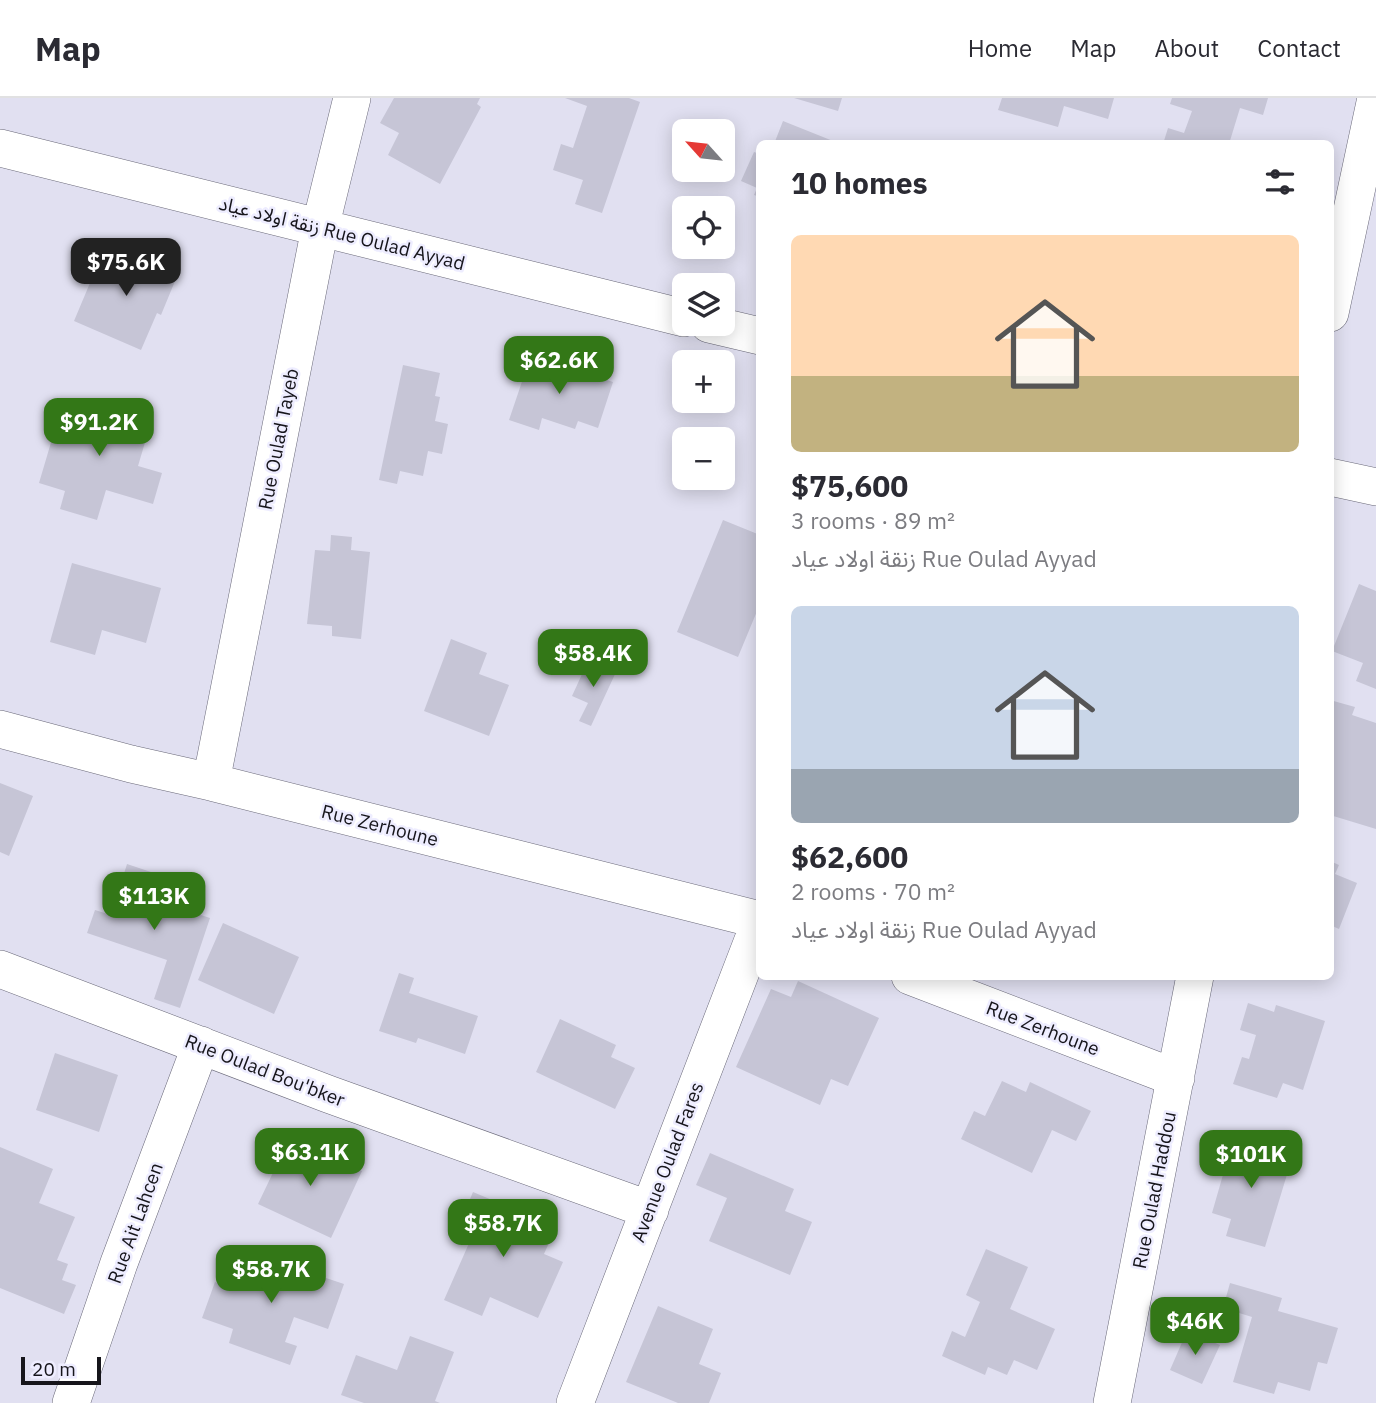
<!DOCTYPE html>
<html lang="en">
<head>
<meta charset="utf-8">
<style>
	:root { --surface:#fff; --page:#f2f2f3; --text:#2b2b33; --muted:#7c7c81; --line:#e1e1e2; --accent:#337717 }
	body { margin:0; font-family:"IBM Plex Sans","Noto Sans Arabic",sans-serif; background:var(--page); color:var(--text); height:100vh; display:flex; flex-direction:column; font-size:26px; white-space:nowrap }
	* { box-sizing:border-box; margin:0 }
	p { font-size:23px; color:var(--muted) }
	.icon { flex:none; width:38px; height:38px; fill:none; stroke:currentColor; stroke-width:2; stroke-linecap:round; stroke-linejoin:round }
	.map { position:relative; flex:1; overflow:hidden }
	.side { position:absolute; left:756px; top:42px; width:578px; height:840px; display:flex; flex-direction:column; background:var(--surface); border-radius:10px; box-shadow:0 4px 18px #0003 }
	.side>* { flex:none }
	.needle { width:46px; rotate:297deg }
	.tools { position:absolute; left:672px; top:21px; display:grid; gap:14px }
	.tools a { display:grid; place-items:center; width:63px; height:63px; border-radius:10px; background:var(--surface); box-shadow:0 4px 18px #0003; font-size:35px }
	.scale { position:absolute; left:21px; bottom:18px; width:80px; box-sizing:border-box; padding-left:7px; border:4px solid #16151b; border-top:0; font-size:19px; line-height:24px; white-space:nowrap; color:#16151b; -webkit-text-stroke:5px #eeedff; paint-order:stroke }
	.price { position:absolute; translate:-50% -60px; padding:0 16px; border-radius:14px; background:var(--accent); color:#fff; font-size:23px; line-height:46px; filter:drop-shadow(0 2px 4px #0008) }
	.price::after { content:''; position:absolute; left:50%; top:42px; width:21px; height:16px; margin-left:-10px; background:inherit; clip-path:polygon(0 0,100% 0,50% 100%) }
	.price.current { background:#222; color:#fff }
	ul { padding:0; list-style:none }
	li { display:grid; align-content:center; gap:14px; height:371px; padding:0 35px }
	li span { display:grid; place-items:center; height:217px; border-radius:10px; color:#555 }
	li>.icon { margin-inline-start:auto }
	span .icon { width:126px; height:126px; fill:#fffc; stroke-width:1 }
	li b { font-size:30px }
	h2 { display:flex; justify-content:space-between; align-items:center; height:84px; padding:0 35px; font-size:30px }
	header { display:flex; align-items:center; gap:42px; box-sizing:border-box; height:98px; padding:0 35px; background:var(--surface); border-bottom:2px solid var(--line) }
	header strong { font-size:33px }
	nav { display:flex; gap:38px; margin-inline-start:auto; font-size:24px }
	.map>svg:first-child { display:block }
	.building { fill:#c6c5d6 }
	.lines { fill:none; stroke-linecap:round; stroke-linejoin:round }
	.minor-casing { stroke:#6a6979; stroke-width:38 }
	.minor { stroke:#fff; stroke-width:37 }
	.labels { text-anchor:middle; stroke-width:5; stroke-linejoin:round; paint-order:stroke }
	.street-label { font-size:19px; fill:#16151b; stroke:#eeedff }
</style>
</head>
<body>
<header>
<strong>Map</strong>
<nav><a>Home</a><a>Map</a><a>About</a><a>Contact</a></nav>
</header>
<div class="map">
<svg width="1376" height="1305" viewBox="0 0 1376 1305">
	<rect width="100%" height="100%" fill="#e1e0f1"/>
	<path class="building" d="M 394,0 L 480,0 L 477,6 L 481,9 L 440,86 L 388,57 L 399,35 L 380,25 Z
		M 565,0 L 629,0 L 640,4 L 602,115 L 575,106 L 583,82 L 553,72 L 561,46 L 573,50 L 587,8 Z
		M 794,0 L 842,0 L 838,13 Z
		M 1002,0 L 1114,0 L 1108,21 L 1064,8 L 1058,29 L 998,12 Z
		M 1172,0 L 1268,0 L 1263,17 L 1240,10 L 1229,46 L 1163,46 L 1168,30 L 1184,35 L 1192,13 L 1170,6 Z
		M 783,23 L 838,45 L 838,46 L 774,46 Z
		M 754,54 L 760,56 L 760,99 L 754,97 L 757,90 L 741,83 Z
		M 103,154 L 145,172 L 150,158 L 180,171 L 161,217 L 157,215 L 141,252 L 74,223 Z
		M 531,257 L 613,284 L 598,330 L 578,323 L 575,331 L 542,320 L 539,332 L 509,322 Z
		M 403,267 L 440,275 L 435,298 L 440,299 L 435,323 L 448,326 L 442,356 L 428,353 L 423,378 L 400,373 L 397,386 L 379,382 Z
		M 106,301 L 144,312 L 139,328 L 149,331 L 138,368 L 162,375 L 153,406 L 106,392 L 97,422 L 60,411 L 65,393 L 39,385 L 63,304 L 102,315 Z
		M 723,422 L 760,437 L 760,506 L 738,559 L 677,534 Z
		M 331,437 L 352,439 L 351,452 L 370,454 L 361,541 L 332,538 L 332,528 L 307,526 L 315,452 L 330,453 Z
		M 72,465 L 161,490 L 146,545 L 102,532 L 95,557 L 50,544 Z
		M 1359,486 L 1376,493 L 1376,591 L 1356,583 L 1363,565 L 1332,553 Z
		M 451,541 L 487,555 L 479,576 L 509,587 L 489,638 L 424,613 Z
		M 589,561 L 616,574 L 591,628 L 579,623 L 588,605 L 572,598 Z
		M 1330,602 L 1355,609 L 1352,617 L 1376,625 L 1376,731 L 1330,717 Z
		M 0,685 L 33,698 L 9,758 L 0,754 Z
		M 1330,763 L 1339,767 L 1335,776 L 1357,785 L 1339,831 L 1330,827 Z
		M 127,766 L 154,775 L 146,799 L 210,820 L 180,910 L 154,901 L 167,862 L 87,835 L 95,812 L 111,817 Z
		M 223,825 L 299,859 L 274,916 L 198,882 Z
		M 399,875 L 414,880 L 409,895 L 478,918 L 465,956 L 418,940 L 416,945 L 379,933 Z
		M 798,883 L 879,920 L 848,988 L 831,981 L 820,1007 L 736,969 L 771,891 L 791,899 Z
		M 1248,905 L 1274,914 L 1276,907 L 1325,923 L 1303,992 L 1283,985 L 1277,1000 L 1233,986 L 1242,959 L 1249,961 L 1256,937 L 1240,932 Z
		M 560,921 L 616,947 L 611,959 L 635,970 L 615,1011 L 536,974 Z
		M 55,955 L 118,977 L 99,1034 L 36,1012 Z
		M 1002,983 L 1026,994 L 1030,984 L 1091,1013 L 1076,1043 L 1052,1032 L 1032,1075 L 961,1041 L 974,1013 L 985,1018 Z
		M 1235,1035 L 1258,1042 L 1256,1049 L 1292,1060 L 1265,1149 L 1226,1138 L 1231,1121 L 1212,1115 Z
		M 290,1039 L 362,1073 L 331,1140 L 258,1106 Z
		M 0,1049 L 53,1071 L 39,1105 L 75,1119 L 57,1162 L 68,1166 L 62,1182 L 76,1187 L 64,1216 L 0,1190 Z
		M 710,1055 L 794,1091 L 785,1113 L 812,1124 L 790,1177 L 709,1143 L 727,1100 L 696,1087 Z
		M 473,1094 L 556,1129 L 544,1156 L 563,1164 L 538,1220 L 490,1199 L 482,1218 L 444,1202 L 470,1143 L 455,1136 Z
		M 986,1151 L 1028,1169 L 1010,1211 L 1055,1231 L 1037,1272 L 1014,1262 L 1007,1277 L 988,1269 L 985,1277 L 942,1258 L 952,1233 L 965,1239 L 980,1204 L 966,1197 Z
		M 245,1153 L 344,1186 L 328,1231 L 294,1219 L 285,1244 L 297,1248 L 290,1267 L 229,1245 L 233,1231 L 202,1220 L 215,1184 L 233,1190 Z
		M 1230,1185 L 1282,1200 L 1278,1213 L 1338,1230 L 1327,1266 L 1318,1264 L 1310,1293 L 1278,1284 L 1274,1296 L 1233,1284 L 1252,1219 L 1223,1210 Z
		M 658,1208 L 713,1231 L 699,1266 L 721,1275 L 709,1305 L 678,1305 L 626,1284 Z
		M 1187,1233 L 1220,1247 L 1202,1286 L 1170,1272 Z
		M 410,1238 L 454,1254 L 435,1303 L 440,1305 L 364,1305 L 341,1297 L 356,1257 L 397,1272 Z"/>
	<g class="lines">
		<defs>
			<path id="minor" d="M 0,50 L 684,220
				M 1330,215 L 1376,0
				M 709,226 L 760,238
				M 1330,379 L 1376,389
				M 0,631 L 131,666 L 211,684 L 760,822
				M 211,684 L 320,130 L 352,0
				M 0,871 L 328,996 L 650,1112
				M 910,878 L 1176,980
				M 71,1305 L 119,1165 L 201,947
				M 575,1305 L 760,824
				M 1112,1305 L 1195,878"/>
		</defs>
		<use href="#minor" class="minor-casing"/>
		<use href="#minor" class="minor"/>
	</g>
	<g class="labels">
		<g class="street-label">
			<text transform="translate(342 135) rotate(14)" y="7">زنقة اولاد عياد Rue Oulad Ayyad</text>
			<text transform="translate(278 341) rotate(-79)" y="7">Rue Oulad Tayeb</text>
			<text transform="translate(380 727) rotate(14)" y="7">Rue Zerhoune</text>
			<text transform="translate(1043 930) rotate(21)" y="7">Rue Zerhoune</text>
			<text transform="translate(265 972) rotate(21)" y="7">Rue Oulad Bou'bker</text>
			<text transform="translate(667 1064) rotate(-69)" y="7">Avenue Oulad Fares</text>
			<text transform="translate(1154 1092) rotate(-79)" y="7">Rue Oulad Haddou</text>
			<text transform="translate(135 1125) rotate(-70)" y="7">Rue Ait Lahcen</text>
		</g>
	</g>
</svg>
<div class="tools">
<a><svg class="needle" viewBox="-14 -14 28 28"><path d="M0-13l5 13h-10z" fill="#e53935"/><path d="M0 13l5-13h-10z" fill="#7c7c81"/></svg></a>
<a><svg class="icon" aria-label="locate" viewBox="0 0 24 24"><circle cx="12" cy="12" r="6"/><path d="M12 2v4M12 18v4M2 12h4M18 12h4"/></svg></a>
<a><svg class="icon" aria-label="layers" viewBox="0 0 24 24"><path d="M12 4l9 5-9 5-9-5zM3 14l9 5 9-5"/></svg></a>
<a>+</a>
<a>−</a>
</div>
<div class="scale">20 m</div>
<b class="price current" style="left:126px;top:200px">$75.6K</b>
<b class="price" style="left:559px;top:298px">$62.6K</b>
<b class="price" style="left:99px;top:360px">$91.2K</b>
<b class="price" style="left:593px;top:591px">$58.4K</b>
<b class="price" style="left:154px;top:834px">$113K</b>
<b class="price" style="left:310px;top:1090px">$63.1K</b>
<b class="price" style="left:1251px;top:1092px">$101K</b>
<b class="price" style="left:503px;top:1161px">$58.7K</b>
<b class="price" style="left:271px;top:1207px">$58.7K</b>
<b class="price" style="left:1195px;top:1259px">$46K</b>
<section class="side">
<h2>10 homes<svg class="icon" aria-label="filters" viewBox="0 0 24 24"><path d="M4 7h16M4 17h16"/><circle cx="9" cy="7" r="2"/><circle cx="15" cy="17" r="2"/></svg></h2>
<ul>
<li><span style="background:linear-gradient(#ffd9b3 65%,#c2b280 0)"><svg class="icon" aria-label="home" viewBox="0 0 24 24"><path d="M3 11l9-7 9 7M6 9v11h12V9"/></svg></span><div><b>$75,600</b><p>3 rooms · 89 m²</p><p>زنقة اولاد عياد Rue Oulad Ayyad</p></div></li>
<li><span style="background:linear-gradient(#c9d6e8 75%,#9aa5b1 0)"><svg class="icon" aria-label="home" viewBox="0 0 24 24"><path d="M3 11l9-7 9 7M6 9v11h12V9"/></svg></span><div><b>$62,600</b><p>2 rooms · 70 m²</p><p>زنقة اولاد عياد Rue Oulad Ayyad</p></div></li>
</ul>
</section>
</div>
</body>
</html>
